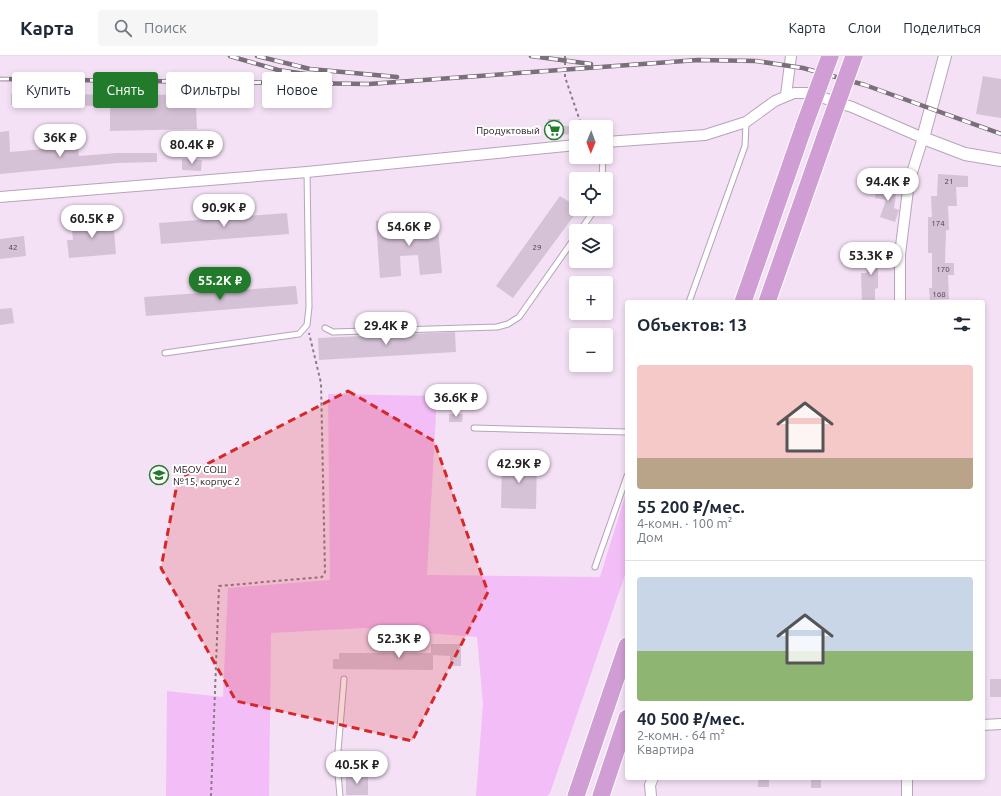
<!DOCTYPE html>
<html lang="ru">
<head>
<meta charset="utf-8">
<style>
	:root { --surface:#fff; --page:#f6f6f7; --text:#1f2937; --muted:#747a83; --line:#e0e1e3; --accent:#217b2a }
	body { margin:0; font-family:Ubuntu,sans-serif; background:var(--page); color:var(--text); height:100vh; display:flex; flex-direction:column; font-size:15px; white-space:nowrap }
	* { box-sizing:border-box; margin:0 }
	p { font-size:13px; color:var(--muted) }
	.icon { flex:none; width:22px; height:22px; fill:none; stroke:currentColor; stroke-width:2; stroke-linecap:round; stroke-linejoin:round }
	.map { position:relative; flex:1; overflow:hidden }
	.details { position:absolute; left:625px; top:244px; width:360px; height:480px; display:flex; flex-direction:column; background:var(--surface); border-radius:4px; box-shadow:0 2px 6px #0003 }
	.details>* { flex:none }
	.hud { position:absolute; left:12px; top:16px; width:380px; height:36px; display:flex; gap:8px }
	.needle { width:26px; rotate:181deg }
	.controls { position:absolute; left:569px; top:64px; display:grid; gap:8px }
	.controls a { display:grid; place-items:center; width:44px; height:44px; border-radius:4px; background:var(--surface); box-shadow:0 2px 6px #0003; font-size:20px }
	.price { position:absolute; translate:-50% -34px; padding:0 9px; border-radius:14px; background:#fff; color:#222; font-size:13px; line-height:26px; filter:drop-shadow(0 1px 2px #0008) }
	.price::after { content:''; position:absolute; left:50%; top:24px; width:12px; height:9px; margin-left:-6px; background:inherit; clip-path:polygon(0 0,100% 0,50% 100%) }
	.price.selected { background:var(--accent); color:#fff }
	ul { padding:0; list-style:none }
	li { display:grid; align-content:center; gap:8px; height:212px; padding:0 12px }
	li+li { border-top:1px solid var(--line) }
	li span { display:grid; place-items:center; height:124px; border-radius:4px; color:#555 }
	li>.icon { margin-inline-start:auto }
	span .icon { width:72px; height:72px; fill:#fffc; stroke-width:1 }
	li b { font-size:17px }
	h2 { display:flex; justify-content:space-between; align-items:center; height:48px; padding:0 12px; font-size:17px }
	.tag { padding:0 14px; border-radius:4px; background:var(--surface); box-shadow:0 2px 6px #0003; font-size:14px; line-height:36px }
	.tag.selected { background:var(--accent); color:#fff }
	header { display:flex; align-items:center; gap:24px; box-sizing:border-box; height:56px; padding:0 20px; background:var(--surface); border-bottom:1px solid var(--line) }
	header strong { font-size:19px }
	nav { display:flex; gap:22px; margin-inline-start:auto; font-size:14px }
	.search { width:280px; height:36px; background:var(--page); display:flex; align-items:center; gap:10px; box-sizing:border-box; padding:0 14px; border-radius:4px; color:var(--muted); font-size:15px }
	.map>svg:first-child { display:block }
	.green { fill:#f3bdf7 }
	.building { fill:#d5c2d6 }
	.lines { fill:none; stroke-linecap:round; stroke-linejoin:round }
	.service-casing { stroke:#b7a4b8; stroke-width:7 }
	.minor-casing { stroke:#b7a4b8; stroke-width:12 }
	.tertiary-casing { stroke:#b7a4b8; stroke-width:14 }
	.trunk-casing { stroke:#fff; stroke-width:19 }
	.path { stroke:#887c89; stroke-width:2; stroke-dasharray:3 3; stroke-linecap:butt }
	.service { stroke:#fff; stroke-width:5 }
	.minor { stroke:#fff; stroke-width:10 }
	.tertiary { stroke:#fff; stroke-width:12 }
	.trunk { stroke:#d09ed4; stroke-width:17 }
	.rail-casing { stroke:#7b6f7c; stroke-width:4.5 }
	.rail { stroke:#fff; stroke-width:3; stroke-dasharray:9; stroke-linecap:butt }
	.trunk-bridge-casing { stroke:#fff; stroke-width:19; stroke-linecap:butt }
	.trunk-bridge { stroke:#d09ed4; stroke-width:17 }
	.marked { fill:#d62828; fill-opacity:0.2; stroke:#d62828; stroke-width:3; stroke-dasharray:8 5; stroke-linejoin:round }
	.labels { text-anchor:middle; stroke-width:4; stroke-linejoin:round; paint-order:stroke }
	.number-label { font-size:8px; fill:#49404a }
	.poi-label { font-size:10px; fill:#1a141b; stroke:#fff; text-anchor:end }
</style>
</head>
<body>
<header>
<strong>Карта</strong>
<div class="search"><svg class="icon" aria-label="search" viewBox="0 0 24 24"><circle cx="10" cy="10" r="6"/><path d="M15 15l6 6"/></svg>Поиск</div>
<nav><a>Карта</a><a>Слои</a><a>Поделиться</a></nav>
</header>
<div class="map">
<svg width="1001" height="740" viewBox="0 0 1001 740">
	<rect width="100%" height="100%" fill="#f4e1f5"/>
	<path class="green" d="M 328,338 L 437,340 L 427,519 L 600,521 L 627,434 L 627,513 L 550,737 L 547,740 L 476,740 L 483,648 L 477,581 L 363,572 L 271,577 L 269,740 L 166,740 L 167,635 L 223,641 L 228,532 L 330,524 Z"/>
	<path class="building" d="M 983,20 L 1001,23 L 1001,62 L 976,58 Z
		M 11,38 L 221,39 L 221,50 L 196,50 L 197,73 L 110,75 L 110,50 L 11,49 Z
		M 548,63 L 560,63 L 561,70 L 587,71 L 576,71 L 576,78 L 548,79 Z
		M 9,75 L 10,96 L 78,90 L 79,100 L 117,97 L 157,97 L 157,106 L 117,107 L 0,118 L 0,76 Z
		M 182,103 L 202,104 L 201,115 L 182,114 Z
		M 938,118 L 968,120 L 968,131 L 956,131 L 957,150 L 948,150 L 949,174 L 946,174 L 945,207 L 954,207 L 954,219 L 948,219 L 949,243 L 930,244 L 929,232 L 932,232 L 932,197 L 928,197 L 928,161 L 932,161 L 931,140 L 937,140 Z
		M 877,128 L 897,132 L 894,152 L 899,154 L 895,166 L 880,161 L 886,144 L 875,142 Z
		M 560,140 L 576,150 L 576,153 L 579,153 L 513,242 L 496,230 Z
		M 287,157 L 289,178 L 161,188 L 159,167 Z
		M 437,161 L 442,217 L 420,219 L 418,199 L 400,200 L 401,220 L 380,222 L 376,165 L 398,164 L 400,181 L 416,180 L 415,162 Z
		M 113,163 L 116,198 L 69,202 L 67,184 L 73,184 L 71,166 Z
		M 24,180 L 26,200 L 0,203 L 0,183 Z
		M 867,194 L 882,194 L 882,210 L 878,210 L 878,232 L 875,233 L 875,246 L 862,246 L 861,217 L 867,217 Z
		M 296,230 L 298,248 L 146,260 L 144,241 Z
		M 12,252 L 14,267 L 0,269 L 0,253 Z
		M 455,276 L 456,296 L 319,304 L 318,282 Z
		M 449,358 L 463,358 L 462,366 L 449,366 Z
		M 502,403 L 537,404 L 536,453 L 501,452 Z
		M 431,588 L 461,588 L 461,610 L 450,610 L 450,600 L 433,599 L 433,614 L 333,613 L 333,603 L 339,603 L 339,597 L 431,597 Z
		M 990,623 L 1001,623 L 1001,641 L 990,641 Z
		M 346,719 L 368,719 L 368,739 L 346,739 Z
		M 758,722 L 769,722 L 769,731 L 758,731 Z
		M 811,722 L 821,722 L 821,732 L 811,732 Z"/>
	<g class="lines">
		<defs>
			<path id="service" d="M 602,123 L 603,101
				M 580,175 L 595,153
				M 689,246 L 745,90 L 746,66
				M 325,272 L 333,276 L 497,271 L 508,268 L 519,261 L 576,180
				M 165,297 L 299,278 L 307,269 L 309,251 L 307,116
				M 474,372 L 627,376
				M 595,511 L 627,420
				M 340,740 L 337,707 L 344,623"/>
			<path id="minor" d="M 786,39 L 791,0
				M 606,86 L 705,79 L 746,66 L 775,45 L 794,37 L 808,37 L 852,51 L 923,82 L 909,126 L 900,198 L 900,246
				M 0,141 L 307,116 L 576,89
				M 983,669 L 1001,668
				M 907,722 L 907,740
				M 651,740 L 650,729 L 653,722"/>
			<path id="tertiary" d="M 945,0 L 923,82 L 965,98 L 1001,104"/>
			<path id="trunk" d="M 743,246 L 804,70
				M 767,246 L 826,78
				M 576,740 L 627,590
				M 601,740 L 627,662"/>
		</defs>
		<use href="#service" class="service-casing"/>
		<use href="#minor" class="minor-casing"/>
		<use href="#tertiary" class="tertiary-casing"/>
		<use href="#trunk" class="trunk-casing"/>
		<path class="path" d="M 565,0 L 565,21 L 582,71
			M 211,740 L 219,530 L 322,521 L 325,516 L 321,327 L 309,277"/>
		<use href="#service" class="service"/>
		<use href="#minor" class="minor"/>
		<use href="#tertiary" class="tertiary"/>
		<use href="#trunk" class="trunk"/>
		<defs>
			<path id="rail" d="M 230,0 L 278,14 L 319,20
				M 257,0 L 310,13 L 397,21
				M 531,0 L 591,8
				M 0,23 L 369,28 L 698,4 L 756,5 L 803,12 L 865,29 L 1001,78"/>
		</defs>
		<use href="#rail" class="rail-casing"/>
		<use href="#rail" class="rail"/>
		<defs>
			<path id="trunk-bridge" d="M 804,70 L 830,0
				M 826,78 L 854,0"/>
		</defs>
		<use href="#trunk-bridge" class="trunk-bridge-casing"/>
		<use href="#trunk-bridge" class="trunk-bridge"/>
	</g>
	<path class="marked" d="M 348,335 L 434,385 L 488,536 L 412,685 L 236,645 L 161,512 L 178,423 Z"/>
	<defs>
		<symbol id="supermarket-ring" viewBox="-11 -11 22 22"><circle r="9.5" fill="#fff" stroke="#217b2a" stroke-width="1.5"/><path d="M-6-5.5h2.5l.6 2H6L4.5 2H-2.5L-4.4-4H-6ZM-1.5 3.2a1.3 1.3 0 1 0 .1 0ZM3 3.2a1.3 1.3 0 1 0 .1 0Z" fill="#217b2a"/></symbol>
		<symbol id="school-ring" viewBox="-11 -11 22 22"><circle r="9.5" fill="#fff" stroke="#217b2a" stroke-width="1.5"/><path d="M0-5L7-2L0 1L-7-2ZM-4 1L0 2.5L4 1V4Q0 6-4 4Z" fill="#217b2a"/></symbol>
	</defs>
	<g fill-rule="evenodd">
		<use href="#supermarket-ring" x="543" y="63" width="22" height="22"/>
		<use href="#school-ring" x="148" y="408" width="22" height="22"/>
	</g>
	<g class="labels">
		<g class="number-label">
			<text x="949" y="128">21</text>
			<text x="938" y="170">174</text>
			<text x="13" y="194">42</text>
			<text x="537" y="194">29</text>
			<text x="943" y="216">170</text>
			<text x="939" y="241">168</text>
		</g>
		<g class="poi-label">
			<text x="540" y="78">Продуктовый</text>
			<text x="173" y="417" text-anchor="start">МБОУ СОШ<tspan x="173" dy="12">№15, корпус 2</tspan></text>
		</g>
	</g>
</svg>
<div class="controls">
<a><svg class="needle" viewBox="-14 -14 28 28"><path d="M0-13l5 13h-10z" fill="#e53935"/><path d="M0 13l5-13h-10z" fill="#747a83"/></svg></a>
<a><svg class="icon" aria-label="locate" viewBox="0 0 24 24"><circle cx="12" cy="12" r="6"/><path d="M12 2v4M12 18v4M2 12h4M18 12h4"/></svg></a>
<a><svg class="icon" aria-label="layers" viewBox="0 0 24 24"><path d="M12 4l9 5-9 5-9-5zM3 14l9 5 9-5"/></svg></a>
<a>+</a>
<a>−</a>
</div>
<b class="price" style="left:60px;top:102px">36K ₽</b>
<b class="price" style="left:192px;top:109px">80.4K ₽</b>
<b class="price" style="left:888px;top:146px">94.4K ₽</b>
<b class="price" style="left:224px;top:172px">90.9K ₽</b>
<b class="price" style="left:92px;top:183px">60.5K ₽</b>
<b class="price" style="left:409px;top:191px">54.6K ₽</b>
<b class="price" style="left:871px;top:220px">53.3K ₽</b>
<b class="price selected" style="left:220px;top:245px">55.2K ₽</b>
<b class="price" style="left:386px;top:290px">29.4K ₽</b>
<b class="price" style="left:456px;top:362px">36.6K ₽</b>
<b class="price" style="left:519px;top:428px">42.9K ₽</b>
<b class="price" style="left:399px;top:603px">52.3K ₽</b>
<b class="price" style="left:357px;top:729px">40.5K ₽</b>
<div class="hud">
<a class="tag">Купить</a>
<a class="tag selected">Снять</a>
<a class="tag">Фильтры</a>
<a class="tag">Новое</a>
</div>
<section class="details">
<h2>Объектов: 13<svg class="icon" aria-label="filters" viewBox="0 0 24 24"><path d="M4 7h16M4 17h16"/><circle cx="9" cy="7" r="2"/><circle cx="15" cy="17" r="2"/></svg></h2>
<ul>
<li><span style="background:linear-gradient(#f6c9c9 75%,#b9a48a 0)"><svg class="icon" aria-label="home" viewBox="0 0 24 24"><path d="M3 11l9-7 9 7M6 9v11h12V9"/></svg></span><div><b>55 200 ₽/мес.</b><p>4-комн. · 100 m²</p><p>Дом</p></div></li>
<li><span style="background:linear-gradient(#c9d6e8 60%,#8fb573 0)"><svg class="icon" aria-label="home" viewBox="0 0 24 24"><path d="M3 11l9-7 9 7M6 9v11h12V9"/></svg></span><div><b>40 500 ₽/мес.</b><p>2-комн. · 64 m²</p><p>Квартира</p></div></li>
</ul>
</section>
</div>
</body>
</html>
